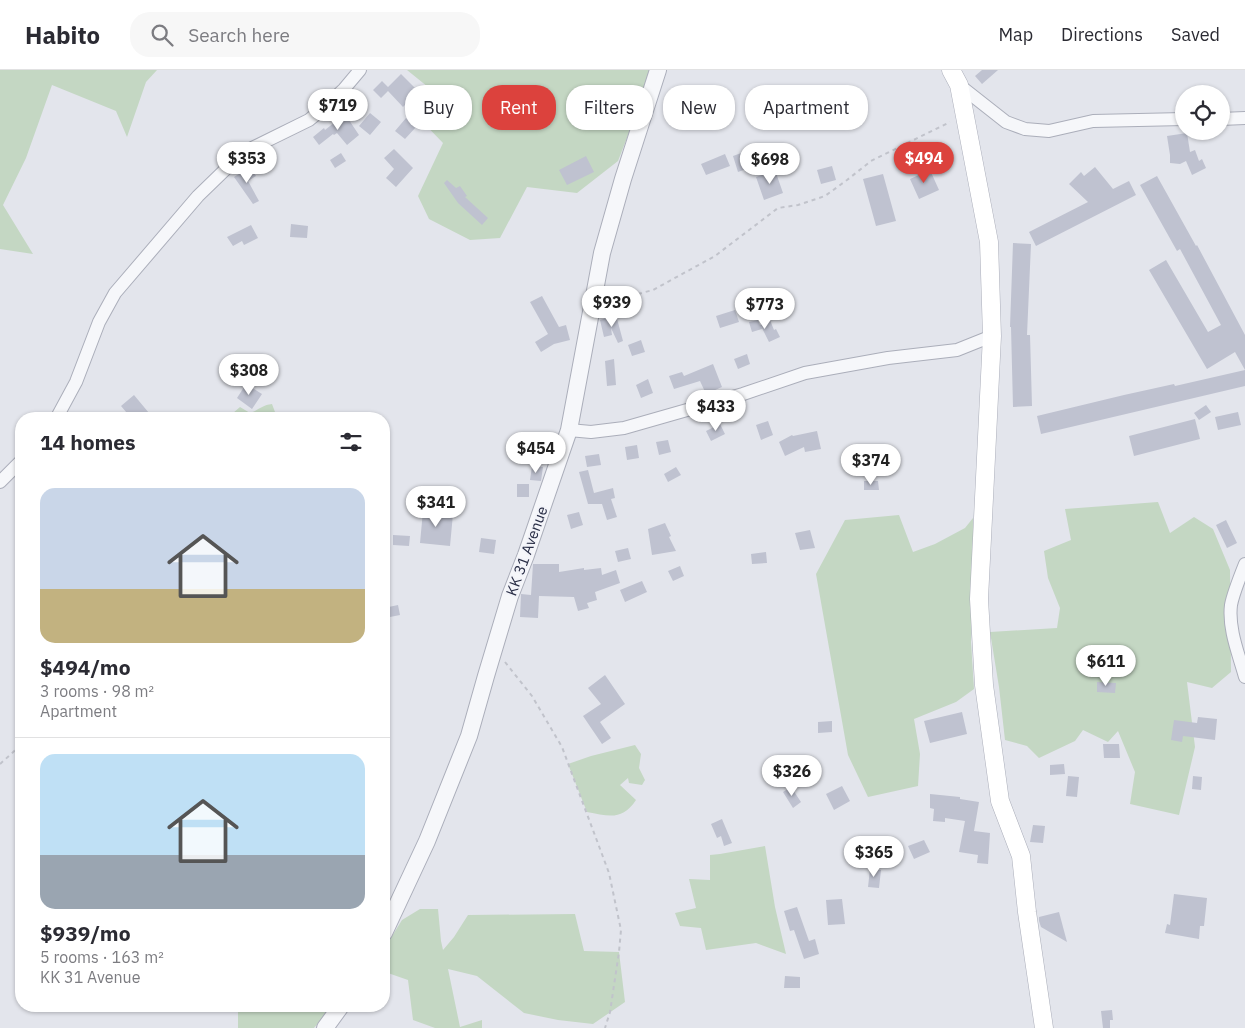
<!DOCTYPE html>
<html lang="en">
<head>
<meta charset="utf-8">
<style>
	:root { --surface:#fff; --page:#f7f7f7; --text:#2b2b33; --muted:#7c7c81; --line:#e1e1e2; --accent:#dc423d }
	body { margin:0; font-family:"IBM Plex Sans",sans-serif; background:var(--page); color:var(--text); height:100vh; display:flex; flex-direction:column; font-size:19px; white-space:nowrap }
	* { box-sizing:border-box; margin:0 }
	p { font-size:16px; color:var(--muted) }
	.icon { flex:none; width:28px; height:28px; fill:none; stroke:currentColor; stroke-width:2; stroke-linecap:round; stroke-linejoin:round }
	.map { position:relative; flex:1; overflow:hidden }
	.drawer { position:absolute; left:15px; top:342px; width:375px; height:600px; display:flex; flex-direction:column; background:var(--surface); border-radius:20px; box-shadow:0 1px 4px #0004 }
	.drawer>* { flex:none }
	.guide { position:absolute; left:405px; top:15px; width:475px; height:45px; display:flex; gap:10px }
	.controls { position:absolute; left:1175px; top:15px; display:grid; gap:10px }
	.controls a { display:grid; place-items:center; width:55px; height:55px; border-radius:50%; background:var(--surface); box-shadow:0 1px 4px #0004; font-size:25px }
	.price { position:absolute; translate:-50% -42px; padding:0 11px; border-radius:18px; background:#fff; color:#222; font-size:16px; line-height:32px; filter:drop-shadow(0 1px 2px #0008) }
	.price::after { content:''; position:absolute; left:50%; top:30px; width:15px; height:11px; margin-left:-8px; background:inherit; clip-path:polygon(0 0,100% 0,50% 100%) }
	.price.current { background:var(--accent); color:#fff }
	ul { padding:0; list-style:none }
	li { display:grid; align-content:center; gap:10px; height:265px; padding:0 25px }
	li+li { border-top:1px solid var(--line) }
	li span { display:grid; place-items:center; height:155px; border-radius:15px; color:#555 }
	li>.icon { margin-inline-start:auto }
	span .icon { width:90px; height:90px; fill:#fffc; stroke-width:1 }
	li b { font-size:21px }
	h2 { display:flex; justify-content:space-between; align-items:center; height:60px; padding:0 25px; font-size:21px }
	.pill { padding:0 18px; border-radius:20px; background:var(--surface); box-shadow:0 1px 4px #0004; font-size:18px; line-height:45px }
	.pill.current { background:var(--accent); color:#fff }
	header { display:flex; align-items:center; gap:30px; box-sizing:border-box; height:70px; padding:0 25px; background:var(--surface); border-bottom:1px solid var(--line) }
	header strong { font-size:24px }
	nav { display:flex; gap:28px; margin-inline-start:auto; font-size:18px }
	.search { width:350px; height:45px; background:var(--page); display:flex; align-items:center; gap:12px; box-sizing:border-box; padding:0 18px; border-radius:20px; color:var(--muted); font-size:19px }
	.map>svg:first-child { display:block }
	.green { fill:#c4d7c3 }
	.building { fill:#bfc2d0 }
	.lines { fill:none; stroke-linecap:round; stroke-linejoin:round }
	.minor-casing { stroke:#abaeba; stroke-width:14 }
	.tertiary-casing { stroke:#abaeba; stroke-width:18 }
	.secondary-casing { stroke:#abaeba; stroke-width:19 }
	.path { stroke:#c1c3cb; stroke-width:2; stroke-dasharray:4 4; stroke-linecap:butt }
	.minor { stroke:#f6f7fa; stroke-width:12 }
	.tertiary { stroke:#f6f7fa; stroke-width:16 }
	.secondary { stroke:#fff; stroke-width:18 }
	.labels { text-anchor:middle; stroke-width:4; stroke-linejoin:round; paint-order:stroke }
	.street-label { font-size:15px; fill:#292e46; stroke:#f3f4f9 }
</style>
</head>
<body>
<header>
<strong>Habito</strong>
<div class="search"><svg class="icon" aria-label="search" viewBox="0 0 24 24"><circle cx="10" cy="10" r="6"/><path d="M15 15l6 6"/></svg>Search here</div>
<nav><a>Map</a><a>Directions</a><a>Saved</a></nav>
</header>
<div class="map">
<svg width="1245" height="958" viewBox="0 0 1245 958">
	<rect width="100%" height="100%" fill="#e3e5ec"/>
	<path class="green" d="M 0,0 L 157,0 L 146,12 L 127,67 L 116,41 L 52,15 L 26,88 L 3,135 L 33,184 L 0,179 Z
		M 407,0 L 649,0 L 642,29 L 618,91 L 577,123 L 527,117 L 500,168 L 470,170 L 429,149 L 418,126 L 443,73 L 415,44 L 428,17 Z
		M 272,334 L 275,342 L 273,349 L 226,349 L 240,337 L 250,343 C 259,340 262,335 272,334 Z
		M 1158,432 L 1170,463 L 1194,447 L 1213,459 L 1230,500 L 1231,602 L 1212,618 L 1187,612 L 1195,677 L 1179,745 L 1130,734 L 1135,702 L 1118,661 L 1108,672 L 1083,660 L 1075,671 L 1039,688 L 1027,676 L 1005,670 L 999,617 L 990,562 L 1057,558 L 1060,538 L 1048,508 L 1044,481 L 1071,470 L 1065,439 Z
		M 899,445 L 913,482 L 935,474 L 965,458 L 973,448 L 974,505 L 971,572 L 974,619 L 956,632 L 914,649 L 920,684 L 918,716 L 868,727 L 848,685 L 816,504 L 845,450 Z
		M 635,675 L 641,684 L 639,698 L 645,710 L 642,715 L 629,713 L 628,708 L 620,715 L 636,730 C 622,751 609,746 587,742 L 568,694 L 591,686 Z
		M 765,776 L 775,837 L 786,884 L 756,873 L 706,880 L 701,858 L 680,856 L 675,843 L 696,838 L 689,809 L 710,810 L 710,785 L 720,784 Z
		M 420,839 L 438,839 L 441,871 L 443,880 L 454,867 L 468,845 L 575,844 L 584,881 L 619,882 L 625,932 L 593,954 L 558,950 L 524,943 L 477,906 L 448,899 L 460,957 L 482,950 L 482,958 L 435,958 L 413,950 L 408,910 L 385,902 L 384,879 L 402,850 Z
		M 238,936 L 332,936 L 314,958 L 238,958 Z"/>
	<path class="building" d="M 982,0 L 998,0 L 982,14 L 975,6 Z
		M 401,4 L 418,21 L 403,37 L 388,21 L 381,28 L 373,20 L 382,11 L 388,17 Z
		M 370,43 L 381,52 L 370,65 L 359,56 Z
		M 345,44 L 359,65 L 347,75 L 337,63 L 334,65 L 333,64 L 319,75 L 313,67 L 324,58 L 325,60 Z
		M 406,48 L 416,57 L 405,69 L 395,61 Z
		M 1187,63 L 1190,82 L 1195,80 L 1199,91 L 1202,89 L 1206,98 L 1192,105 L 1186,91 L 1180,94 L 1170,93 L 1170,85 L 1167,66 Z
		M 394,79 L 413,98 L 396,117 L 386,108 L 394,99 L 384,88 Z
		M 744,82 L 749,98 L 738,102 L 733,86 Z
		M 341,83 L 346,91 L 335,98 L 330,90 Z
		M 725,84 L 730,96 L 706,105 L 701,94 Z
		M 586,86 L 594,102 L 567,115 L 559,100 Z
		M 832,96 L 836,110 L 821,114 L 817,100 Z
		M 250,97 L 256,106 L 248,111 L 259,131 L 253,134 L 234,107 Z
		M 1095,97 L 1113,119 L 1129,111 L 1136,125 L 1036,176 L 1029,162 L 1088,132 L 1069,114 L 1081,102 L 1084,106 Z
		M 775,100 L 783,123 L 764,130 L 756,107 Z
		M 930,100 L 939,120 L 919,129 L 910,109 Z
		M 883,104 L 896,151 L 876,156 L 863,109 Z
		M 1157,106 L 1196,176 L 1197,175 L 1245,265 L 1245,316 L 1041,364 L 1037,346 L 1124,325 L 1174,314 L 1175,316 L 1245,300 L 1235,282 L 1207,299 L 1149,200 L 1166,190 L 1208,262 L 1221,255 L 1180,179 L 1177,181 L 1140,115 Z
		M 447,110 L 456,118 L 460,116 L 467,126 L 465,127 L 488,148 L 482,155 L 458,133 L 444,113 Z
		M 291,154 L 308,156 L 307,168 L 290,167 Z
		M 251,155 L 258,168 L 244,175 L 242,171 L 233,176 L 227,167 Z
		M 1013,173 L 1031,174 L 1027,265 L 1030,265 L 1032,336 L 1013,337 L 1011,257 L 1010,257 Z
		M 542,226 L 559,257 L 566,255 L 570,270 L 554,274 L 541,282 L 535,272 L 548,264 L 530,232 Z
		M 735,240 L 739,252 L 720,258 L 716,246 Z
		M 616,245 L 623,271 L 618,273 L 611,258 L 612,265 L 604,267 L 600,250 Z
		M 758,250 L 760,255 L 770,250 L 774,260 L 776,259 L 780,267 L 769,272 L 761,256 L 762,259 L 752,262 L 749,252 Z
		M 641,270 L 645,282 L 632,286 L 628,275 Z
		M 747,284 L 750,294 L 738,299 L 734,289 Z
		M 614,289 L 616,315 L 607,316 L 605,291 Z
		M 713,294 L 722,317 L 706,324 L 700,311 L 674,319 L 669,306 L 682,302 L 684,306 Z
		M 648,309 L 653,323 L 641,328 L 636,315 Z
		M 246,314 L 262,324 L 252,339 L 237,328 Z
		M 134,325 L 154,349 L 132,349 L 121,336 Z
		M 1206,335 L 1211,342 L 1199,350 L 1194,343 Z
		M 1238,342 L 1241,355 L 1218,360 L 1215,347 Z
		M 1195,349 L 1200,369 L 1134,386 L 1129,366 Z
		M 768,351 L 773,365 L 761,370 L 756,355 Z
		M 720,354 L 725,364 L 711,371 L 706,361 Z
		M 817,361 L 821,379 L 805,382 L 804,377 L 785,386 L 779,372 L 792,365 L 793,366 Z
		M 668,370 L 671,382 L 659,385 L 656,372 Z
		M 637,375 L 639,388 L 627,390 L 625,377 Z
		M 599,384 L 601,395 L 587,397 L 585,386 Z
		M 532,396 L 543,397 L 541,411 L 530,410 Z
		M 676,397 L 681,405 L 668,412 L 664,404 Z
		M 588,400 L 594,423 L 613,418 L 615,428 L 611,429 L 617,447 L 607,450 L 602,434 L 588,434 L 579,402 Z
		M 864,411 L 878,411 L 879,420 L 864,420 Z
		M 517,414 L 529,414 L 529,427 L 517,427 Z
		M 423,441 L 453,444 L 450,476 L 420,473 Z
		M 579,442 L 583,455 L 571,459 L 567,445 Z
		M 1226,450 L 1237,473 L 1227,478 L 1216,455 Z
		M 665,453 L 671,466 L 669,467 L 676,481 L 652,485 L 648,459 Z
		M 810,460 L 815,478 L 800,480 L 795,463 Z
		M 393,465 L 410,466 L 409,476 L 393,475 Z
		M 481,468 L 496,470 L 494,484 L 479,482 Z
		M 628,478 L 631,489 L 618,492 L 615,481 Z
		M 766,482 L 767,493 L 752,494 L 751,484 Z
		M 533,494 L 559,494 L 559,502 L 584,498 L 584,500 L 601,498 L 602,505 L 616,500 L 620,513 L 595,522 L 597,530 L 587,533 L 589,538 L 578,541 L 574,527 L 539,526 L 538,548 L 520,547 L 521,524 L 531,525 Z
		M 680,496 L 684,506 L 673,511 L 668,501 Z
		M 642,511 L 647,522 L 625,532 L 620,520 Z
		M 398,535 L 400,545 L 385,548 L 384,538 Z
		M 605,605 L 625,634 L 600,652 L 611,668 L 602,674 L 583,646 L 601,634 L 588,618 Z
		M 1097,612 L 1116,613 L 1115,623 L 1097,622 Z
		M 962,642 L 967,664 L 930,673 L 924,651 Z
		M 1198,647 L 1217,649 L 1215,670 L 1183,666 L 1182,672 L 1171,670 L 1174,650 L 1197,653 Z
		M 832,651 L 832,662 L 818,663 L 818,652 Z
		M 1103,674 L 1119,674 L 1120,688 L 1104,688 Z
		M 1064,694 L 1065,704 L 1050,705 L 1050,695 Z
		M 1068,706 L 1079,707 L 1077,727 L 1066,726 Z
		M 1193,706 L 1202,707 L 1201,720 L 1192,719 Z
		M 842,716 L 850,731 L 834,740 L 826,724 Z
		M 791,717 L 801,732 L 793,738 L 783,722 Z
		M 930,724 L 960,727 L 960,729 L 979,732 L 974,761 L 990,763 L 988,794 L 977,793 L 978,785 L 959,782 L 965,751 L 945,748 L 945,752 L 933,751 L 934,739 L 930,738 Z
		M 722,749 L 732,773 L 724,776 L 721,766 L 717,768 L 711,754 Z
		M 1033,755 L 1045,756 L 1043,773 L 1030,772 Z
		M 924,770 L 930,782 L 914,789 L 908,776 Z
		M 870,799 L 881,800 L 879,818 L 868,817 Z
		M 1174,824 L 1207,828 L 1204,856 L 1200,856 L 1199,869 L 1165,863 L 1167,854 L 1170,855 Z
		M 842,829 L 845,854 L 828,855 L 826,830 Z
		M 797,837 L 809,871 L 815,869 L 819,884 L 804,889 L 794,860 L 790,861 L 784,841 Z
		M 1059,842 L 1067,872 L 1041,857 L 1039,851 L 1039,847 Z
		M 785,906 L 800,907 L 800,918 L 784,918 Z
		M 1112,940 L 1113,950 L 1110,950 L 1110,958 L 1103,958 L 1101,941 Z"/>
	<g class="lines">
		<defs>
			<path id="minor" d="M 959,15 L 1006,52 L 1025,59 L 1049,61 L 1093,51 L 1184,49
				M 1221,49 L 1245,48
				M 56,349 L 76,312 L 99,252 L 115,223 L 198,126 L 230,95 L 246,81 L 309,50 L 325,37 L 344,19 L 360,0
				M 569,360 L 591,362 L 624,358 L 743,324 L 805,303 L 888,288 L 957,280 L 992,266
				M 0,412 L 21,391
				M 1245,494 C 1241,504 1233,524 1231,535 C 1228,559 1239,585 1245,607"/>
			<path id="tertiary" d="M 384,863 L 427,771 L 469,666 L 486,606 L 510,526 L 526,485 L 569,360 L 602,183 L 623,109 L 658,0
				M 325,958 L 341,936"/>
			<path id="secondary" d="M 951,0 L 959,15 L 989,172 L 992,266 L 979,529 L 984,615 L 1000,731 L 1021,786 L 1027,842 L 1044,958"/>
		</defs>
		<use href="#minor" class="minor-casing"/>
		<use href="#tertiary" class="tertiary-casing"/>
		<use href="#secondary" class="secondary-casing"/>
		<path class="path" d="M 607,232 L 653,220 L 715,186 L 778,138 L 798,135 L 825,126 L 847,110 L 871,91 L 950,52
			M 505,592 L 532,626 L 562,677 L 609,803 L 621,860 L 619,882 L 610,942 L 605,958
			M 0,694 L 21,675"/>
		<use href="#minor" class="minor"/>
		<use href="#tertiary" class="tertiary"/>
		<use href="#secondary" class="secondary"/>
	</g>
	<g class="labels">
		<g class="street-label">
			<text transform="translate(527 481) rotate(-70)" y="5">KK 31 Avenue</text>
		</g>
	</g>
</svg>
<div class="controls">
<a><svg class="icon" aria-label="locate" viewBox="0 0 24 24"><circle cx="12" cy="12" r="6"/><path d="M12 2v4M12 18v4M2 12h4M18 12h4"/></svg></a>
</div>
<b class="price" style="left:338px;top:61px">$719</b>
<b class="price" style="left:247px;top:114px">$353</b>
<b class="price current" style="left:924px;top:114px">$494</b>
<b class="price" style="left:770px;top:115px">$698</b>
<b class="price" style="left:612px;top:258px">$939</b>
<b class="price" style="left:765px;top:260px">$773</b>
<b class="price" style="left:249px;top:326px">$308</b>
<b class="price" style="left:716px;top:362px">$433</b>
<b class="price" style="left:536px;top:404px">$454</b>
<b class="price" style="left:871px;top:416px">$374</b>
<b class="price" style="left:436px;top:458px">$341</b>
<b class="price" style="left:1106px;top:617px">$611</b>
<b class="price" style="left:792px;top:727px">$326</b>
<b class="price" style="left:874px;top:808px">$365</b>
<div class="guide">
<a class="pill">Buy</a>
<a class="pill current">Rent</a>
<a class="pill">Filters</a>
<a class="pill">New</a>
<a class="pill">Apartment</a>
</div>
<section class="drawer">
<h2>14 homes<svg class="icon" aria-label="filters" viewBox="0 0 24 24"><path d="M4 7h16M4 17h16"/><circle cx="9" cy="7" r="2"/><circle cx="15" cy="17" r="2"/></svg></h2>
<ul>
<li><span style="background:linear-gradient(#c9d6e8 65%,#c2b280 0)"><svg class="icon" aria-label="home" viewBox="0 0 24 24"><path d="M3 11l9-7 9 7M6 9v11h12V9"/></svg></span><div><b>$494/mo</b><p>3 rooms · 98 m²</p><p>Apartment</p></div></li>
<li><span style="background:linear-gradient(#bfe0f5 65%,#9aa5b1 0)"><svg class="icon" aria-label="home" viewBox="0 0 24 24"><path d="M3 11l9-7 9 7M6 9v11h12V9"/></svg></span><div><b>$939/mo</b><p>5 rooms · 163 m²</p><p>KK 31 Avenue</p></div></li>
</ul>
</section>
</div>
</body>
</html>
